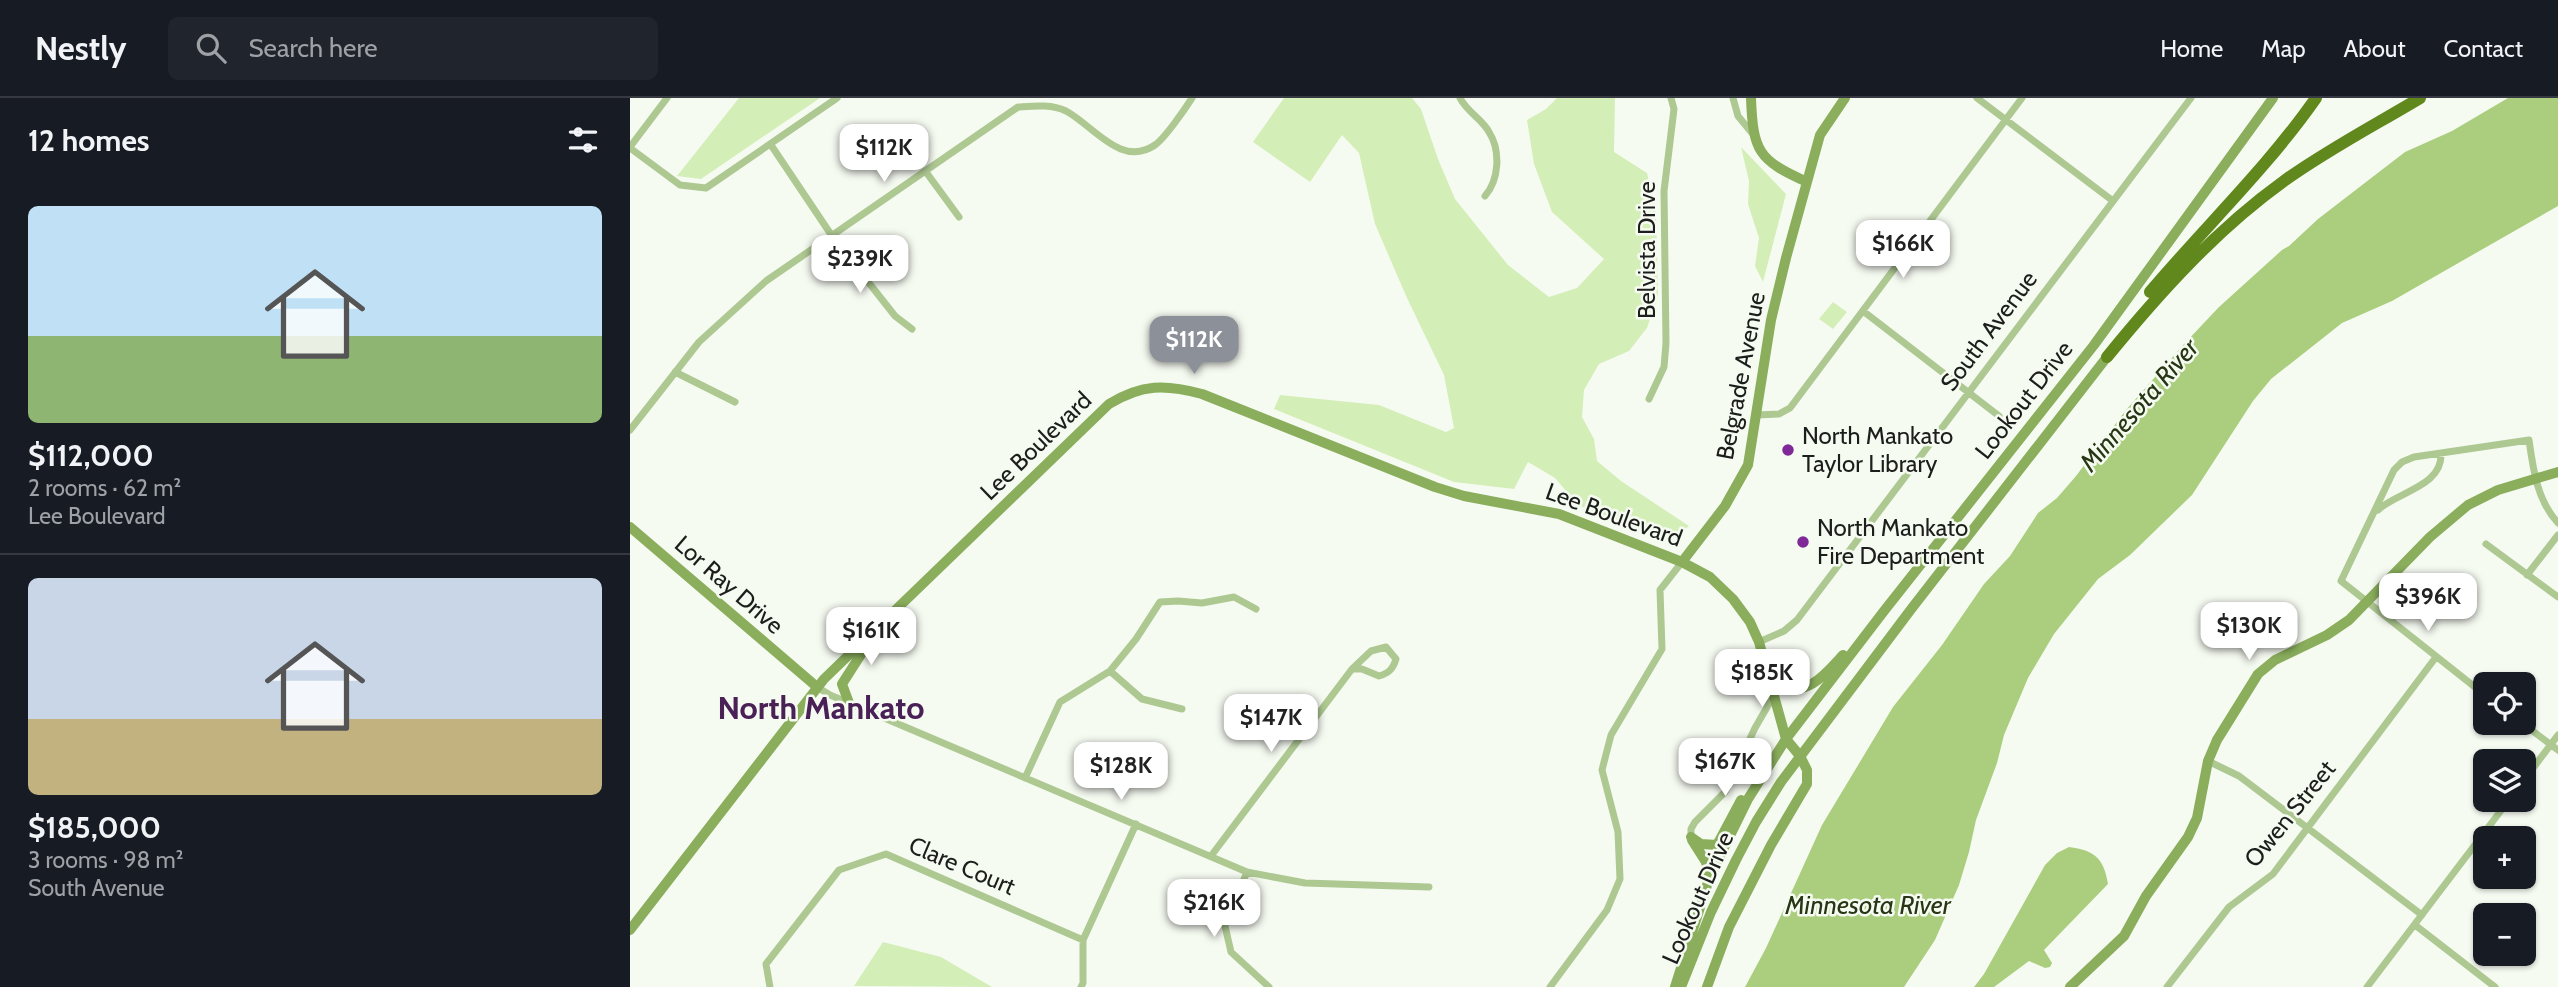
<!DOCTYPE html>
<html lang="en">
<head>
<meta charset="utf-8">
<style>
	:root { --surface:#171b24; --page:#20242c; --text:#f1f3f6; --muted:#9ea1a6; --line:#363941; --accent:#8c9099 }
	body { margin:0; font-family:Cabin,sans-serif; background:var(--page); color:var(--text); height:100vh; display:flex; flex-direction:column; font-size:26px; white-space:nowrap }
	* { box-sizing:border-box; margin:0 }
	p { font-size:23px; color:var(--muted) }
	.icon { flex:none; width:38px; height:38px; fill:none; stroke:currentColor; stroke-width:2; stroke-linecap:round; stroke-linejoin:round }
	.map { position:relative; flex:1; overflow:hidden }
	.panel { display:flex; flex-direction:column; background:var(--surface); width:630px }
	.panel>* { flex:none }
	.fabs { position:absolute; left:1843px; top:574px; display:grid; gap:14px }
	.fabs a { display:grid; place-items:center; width:63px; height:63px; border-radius:10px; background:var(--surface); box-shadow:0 2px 5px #0004; font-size:35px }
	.price { position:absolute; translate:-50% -60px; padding:0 16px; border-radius:14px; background:#fff; color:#222; font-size:23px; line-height:46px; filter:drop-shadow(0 2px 4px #0008) }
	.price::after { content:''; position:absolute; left:50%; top:42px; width:21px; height:16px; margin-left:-10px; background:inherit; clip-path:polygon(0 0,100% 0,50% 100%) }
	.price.current { background:var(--accent); color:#fff }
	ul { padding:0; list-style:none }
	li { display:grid; align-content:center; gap:14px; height:371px; padding:0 28px }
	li+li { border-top:2px solid var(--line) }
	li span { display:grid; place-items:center; height:217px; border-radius:10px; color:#555 }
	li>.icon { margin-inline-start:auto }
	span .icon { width:126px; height:126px; fill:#fffc; stroke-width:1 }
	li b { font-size:30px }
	h2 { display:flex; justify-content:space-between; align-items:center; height:84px; padding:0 28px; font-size:30px }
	header { display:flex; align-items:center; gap:42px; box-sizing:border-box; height:98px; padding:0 35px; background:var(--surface); border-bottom:2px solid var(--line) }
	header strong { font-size:33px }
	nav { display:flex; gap:38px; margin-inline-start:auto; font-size:24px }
	.search { width:490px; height:63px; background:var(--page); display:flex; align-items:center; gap:18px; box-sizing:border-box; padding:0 24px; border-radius:10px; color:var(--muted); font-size:26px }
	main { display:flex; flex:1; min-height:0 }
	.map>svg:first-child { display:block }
	.green { fill:#d4eeb8 }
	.water { fill:#aace7e }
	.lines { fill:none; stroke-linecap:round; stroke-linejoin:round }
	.street { stroke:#aec892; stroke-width:7 }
	.secondary { stroke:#8aae5c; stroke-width:10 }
	.highway { stroke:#60881d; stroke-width:12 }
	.poi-dot { fill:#7f2897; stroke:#f6fbf2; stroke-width:2.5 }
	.labels { text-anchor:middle; stroke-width:5; stroke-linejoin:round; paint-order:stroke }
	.street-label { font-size:24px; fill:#1c1e1b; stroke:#f6fbf2 }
	.poi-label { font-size:24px; fill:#1c1e1b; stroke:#f6fbf2; text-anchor:start }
	.water-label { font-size:26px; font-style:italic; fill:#273614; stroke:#f6fbf2 }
	.district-label { font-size:32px; font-weight:bold; fill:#4a2156; stroke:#f6fbf2 }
</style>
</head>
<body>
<header>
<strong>Nestly</strong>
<div class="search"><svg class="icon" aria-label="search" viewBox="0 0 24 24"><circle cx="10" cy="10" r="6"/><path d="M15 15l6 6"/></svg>Search here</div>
<nav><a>Home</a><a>Map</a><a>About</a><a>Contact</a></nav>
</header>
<main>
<section class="panel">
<h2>12 homes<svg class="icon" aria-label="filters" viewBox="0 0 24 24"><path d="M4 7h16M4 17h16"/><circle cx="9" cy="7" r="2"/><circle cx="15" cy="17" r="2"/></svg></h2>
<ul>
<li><span style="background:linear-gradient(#bfe0f5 60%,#8fb573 0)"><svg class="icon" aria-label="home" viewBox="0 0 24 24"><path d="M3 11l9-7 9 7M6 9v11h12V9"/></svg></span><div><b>$112,000</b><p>2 rooms · 62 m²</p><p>Lee Boulevard</p></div></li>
<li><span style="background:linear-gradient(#c9d6e8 65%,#c2b280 0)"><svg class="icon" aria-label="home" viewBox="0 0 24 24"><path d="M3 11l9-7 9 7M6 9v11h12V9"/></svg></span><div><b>$185,000</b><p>3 rooms · 98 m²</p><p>South Avenue</p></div></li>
</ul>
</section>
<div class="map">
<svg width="1928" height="889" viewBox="0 0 1928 889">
	<rect width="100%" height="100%" fill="#f6fbf2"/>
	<path class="green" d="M 109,0 L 190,0 L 71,81 L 47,78 Z
		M 654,0 L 782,0 L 791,11 L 808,61 L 825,101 L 878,167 L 919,199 L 947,190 L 974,161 L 922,114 L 904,66 L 897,22 L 916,11 L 927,0 L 985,0 L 984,54 L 1017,75 L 1026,115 L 1028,198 L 1017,230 L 999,253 L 969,266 L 954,292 L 952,319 L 964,341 L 967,363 L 991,383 L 1059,428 L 1038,444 L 948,407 L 925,380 L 898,364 L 884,391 L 824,384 L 644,311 L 650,297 L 749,307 L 816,334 L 824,330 L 814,277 L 777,200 L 745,126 L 729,55 L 712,37 L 680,84 L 623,44 Z
		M 1111,49 L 1156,96 L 1133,184 L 1125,168 L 1129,140 L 1118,106 L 1119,83 Z
		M 1203,204 L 1217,214 L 1203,231 L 1189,221 Z
		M 253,844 L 311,859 L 362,889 L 224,888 Z"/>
	<path class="water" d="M 1878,0 L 1928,0 L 1928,108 L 1762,203 L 1712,225 L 1641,281 L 1623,303 L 1562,397 L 1500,457 L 1468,481 L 1424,536 L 1398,580 L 1374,637 L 1367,665 L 1346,722 L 1339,754 L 1329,787 L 1305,842 L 1274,889 L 1115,889 L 1136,850 L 1192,727 L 1263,609 L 1312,547 L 1354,486 L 1380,458 L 1408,415 L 1427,400 L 1446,378 L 1496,312 L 1555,245 L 1589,209 L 1652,152 L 1659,148 L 1688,121 L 1775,54 L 1822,33 Z
		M 1439,749 C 1465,752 1474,761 1478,786 L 1414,852 L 1422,865 L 1420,869 L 1415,870 L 1399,863 L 1364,889 L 1344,889 L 1354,876 L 1415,767 L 1427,755 Z"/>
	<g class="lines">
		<path class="street" d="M 830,0 C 837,14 852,21 859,34 C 871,53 869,82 855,98
			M 1103,0 L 1108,18 L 1122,35
			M 1347,0 L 1483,103
			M 141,47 L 202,138 L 265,218 L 282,231
			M 0,49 L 37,0
			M 0,50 L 50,87 L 76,90 L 207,0
			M 296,74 L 329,119
			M 1233,213 L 1369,318
			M 45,274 L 105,304
			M 1019,301 L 1034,269 L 1036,245 L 1034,93 L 1044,11 L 1041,0
			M 1127,317 L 1149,316 L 1160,310 L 1392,0
			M 0,332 L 69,244 L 136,183 L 388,9 C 404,8 421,6 436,13 C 464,28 491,70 525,47 C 535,40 555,11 562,0
			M 1748,412 C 1766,394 1813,389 1811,355
			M 1856,446 L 1928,499
			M 1897,477 L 1928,437
			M 1129,544 L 1154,533 L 1167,522 L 1561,0
			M 480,573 L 512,601 L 552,611
			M 187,589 L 200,597 L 617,774 L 675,785 L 799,789
			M 1855,597 L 1711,483 L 1764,372 L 1772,364 L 1784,359 L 1899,342 C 1903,371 1907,402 1928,425
			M 1892,625 L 1928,652
			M 1578,663 L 1609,678 L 1792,817
			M 395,680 L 430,604 L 480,573 L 506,541 L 530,504 L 548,503 L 572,505 L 604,499 L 626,511
			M 1894,682 L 1928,637
			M 1061,739 L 1061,731 L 1065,724 L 1095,694 L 1125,630 L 1144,597
			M 581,758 L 722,571 L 732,571 L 749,578 C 759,575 763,571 766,561 L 756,549 L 741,553 L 722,571
			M 617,774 L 595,828 L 601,854 L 639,889
			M 1785,827 L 1865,889
			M 140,889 L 136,866 L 209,772 L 256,756 L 453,842
			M 451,889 L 453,885 L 453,842 L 506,726
			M 920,889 L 977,812 L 990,781 L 988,734 L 972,672 L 981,637 L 1032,551 L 1030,492 L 1052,464
			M 1537,889 L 1599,809 L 1643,776 L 1806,559
			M 1737,889 L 1879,702"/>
		<path class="secondary" d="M 1121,0 C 1123,53 1128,62 1177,84
			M 0,429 L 187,589
			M 1052,464 L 1095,408 L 1118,367 L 1141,222 L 1156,160 L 1190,37 L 1215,0
			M 1136,568 C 1141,573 1146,580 1152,585 C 1176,602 1198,573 1213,557
			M 219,605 L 212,586 L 237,547
			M 1061,739 L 1071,746 L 1087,747 L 1111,702
			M 1062,742 L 1076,764 L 1079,779
			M 0,832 L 194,581 L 479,306 C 512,286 535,286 572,296 L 805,389 L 834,398 L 929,416 L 1052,464 L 1080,479 L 1103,501 L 1120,524 L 1129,544 L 1156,641 L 1170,658 L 1177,672 L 1177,686 L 1141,747 L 1099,829 L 1077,889
			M 1045,889 L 1078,784 L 1091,756 L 1118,701 L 1156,641 L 1254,513 L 1464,247 L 1643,0
			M 1051,889 L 1081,814 L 1106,762 L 1126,724 L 1151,684 L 1282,510 L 1477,259
			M 1440,889 L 1494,838 L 1516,798 L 1558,739 L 1567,720 L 1578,663 L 1587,642 L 1628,576 L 1645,562 L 1697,537 L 1719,522 L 1800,439 L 1838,407 L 1868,392 L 1928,374"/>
		<path class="highway" d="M 1520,194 C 1575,129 1637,70 1686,0
			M 1477,259 C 1530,194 1586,132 1654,83 C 1697,52 1745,27 1790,0"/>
	</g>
	<g class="poi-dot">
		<circle cx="1158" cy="352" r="7"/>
		<circle cx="1173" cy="444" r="7"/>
	</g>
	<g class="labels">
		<g class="street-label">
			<text transform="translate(1017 152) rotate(-90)" y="8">Belvista Drive</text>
			<text transform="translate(1359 233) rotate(-53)" y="8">South Avenue</text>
			<text transform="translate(1111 278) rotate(-79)" y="8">Belgrade Avenue</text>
			<text transform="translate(1394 302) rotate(-52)" y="8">Lookout Drive</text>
			<text transform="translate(406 348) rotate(-44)" y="8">Lee Boulevard</text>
			<text transform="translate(984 417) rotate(20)" y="8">Lee Boulevard</text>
			<text transform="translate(99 487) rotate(41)" y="8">Lor Ray Drive</text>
			<text transform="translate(1660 716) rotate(-51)" y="8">Owen Street</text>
			<text transform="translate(332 768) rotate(23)" y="8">Clare Court</text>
			<text transform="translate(1068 800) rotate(-66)" y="8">Lookout Drive</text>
		</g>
		<g class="poi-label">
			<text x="1172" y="346">North Mankato<tspan x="1172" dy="28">Taylor Library</tspan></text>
			<text x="1187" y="438">North Mankato<tspan x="1187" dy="28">Fire Department</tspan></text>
		</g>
		<g class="water-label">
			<text transform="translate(1509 307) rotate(-49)" y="9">Minnesota River</text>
			<text x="1238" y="816">Minnesota River</text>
		</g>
		<g class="district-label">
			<text x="191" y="621">North Mankato</text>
		</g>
	</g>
</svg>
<div class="fabs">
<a><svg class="icon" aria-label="locate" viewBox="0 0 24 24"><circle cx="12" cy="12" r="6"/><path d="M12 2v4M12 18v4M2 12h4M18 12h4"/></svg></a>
<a><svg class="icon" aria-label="layers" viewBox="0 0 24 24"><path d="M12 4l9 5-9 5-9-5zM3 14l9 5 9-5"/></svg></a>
<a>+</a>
<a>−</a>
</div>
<b class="price" style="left:254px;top:86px">$112K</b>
<b class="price" style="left:1273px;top:182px">$166K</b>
<b class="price" style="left:230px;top:197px">$239K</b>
<b class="price current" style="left:564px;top:278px">$112K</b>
<b class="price" style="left:1798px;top:535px">$396K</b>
<b class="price" style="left:1619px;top:564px">$130K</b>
<b class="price" style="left:241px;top:569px">$161K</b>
<b class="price" style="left:1132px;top:611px">$185K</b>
<b class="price" style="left:641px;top:656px">$147K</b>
<b class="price" style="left:1095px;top:700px">$167K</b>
<b class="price" style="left:491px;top:704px">$128K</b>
<b class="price" style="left:584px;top:841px">$216K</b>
</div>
</main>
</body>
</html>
